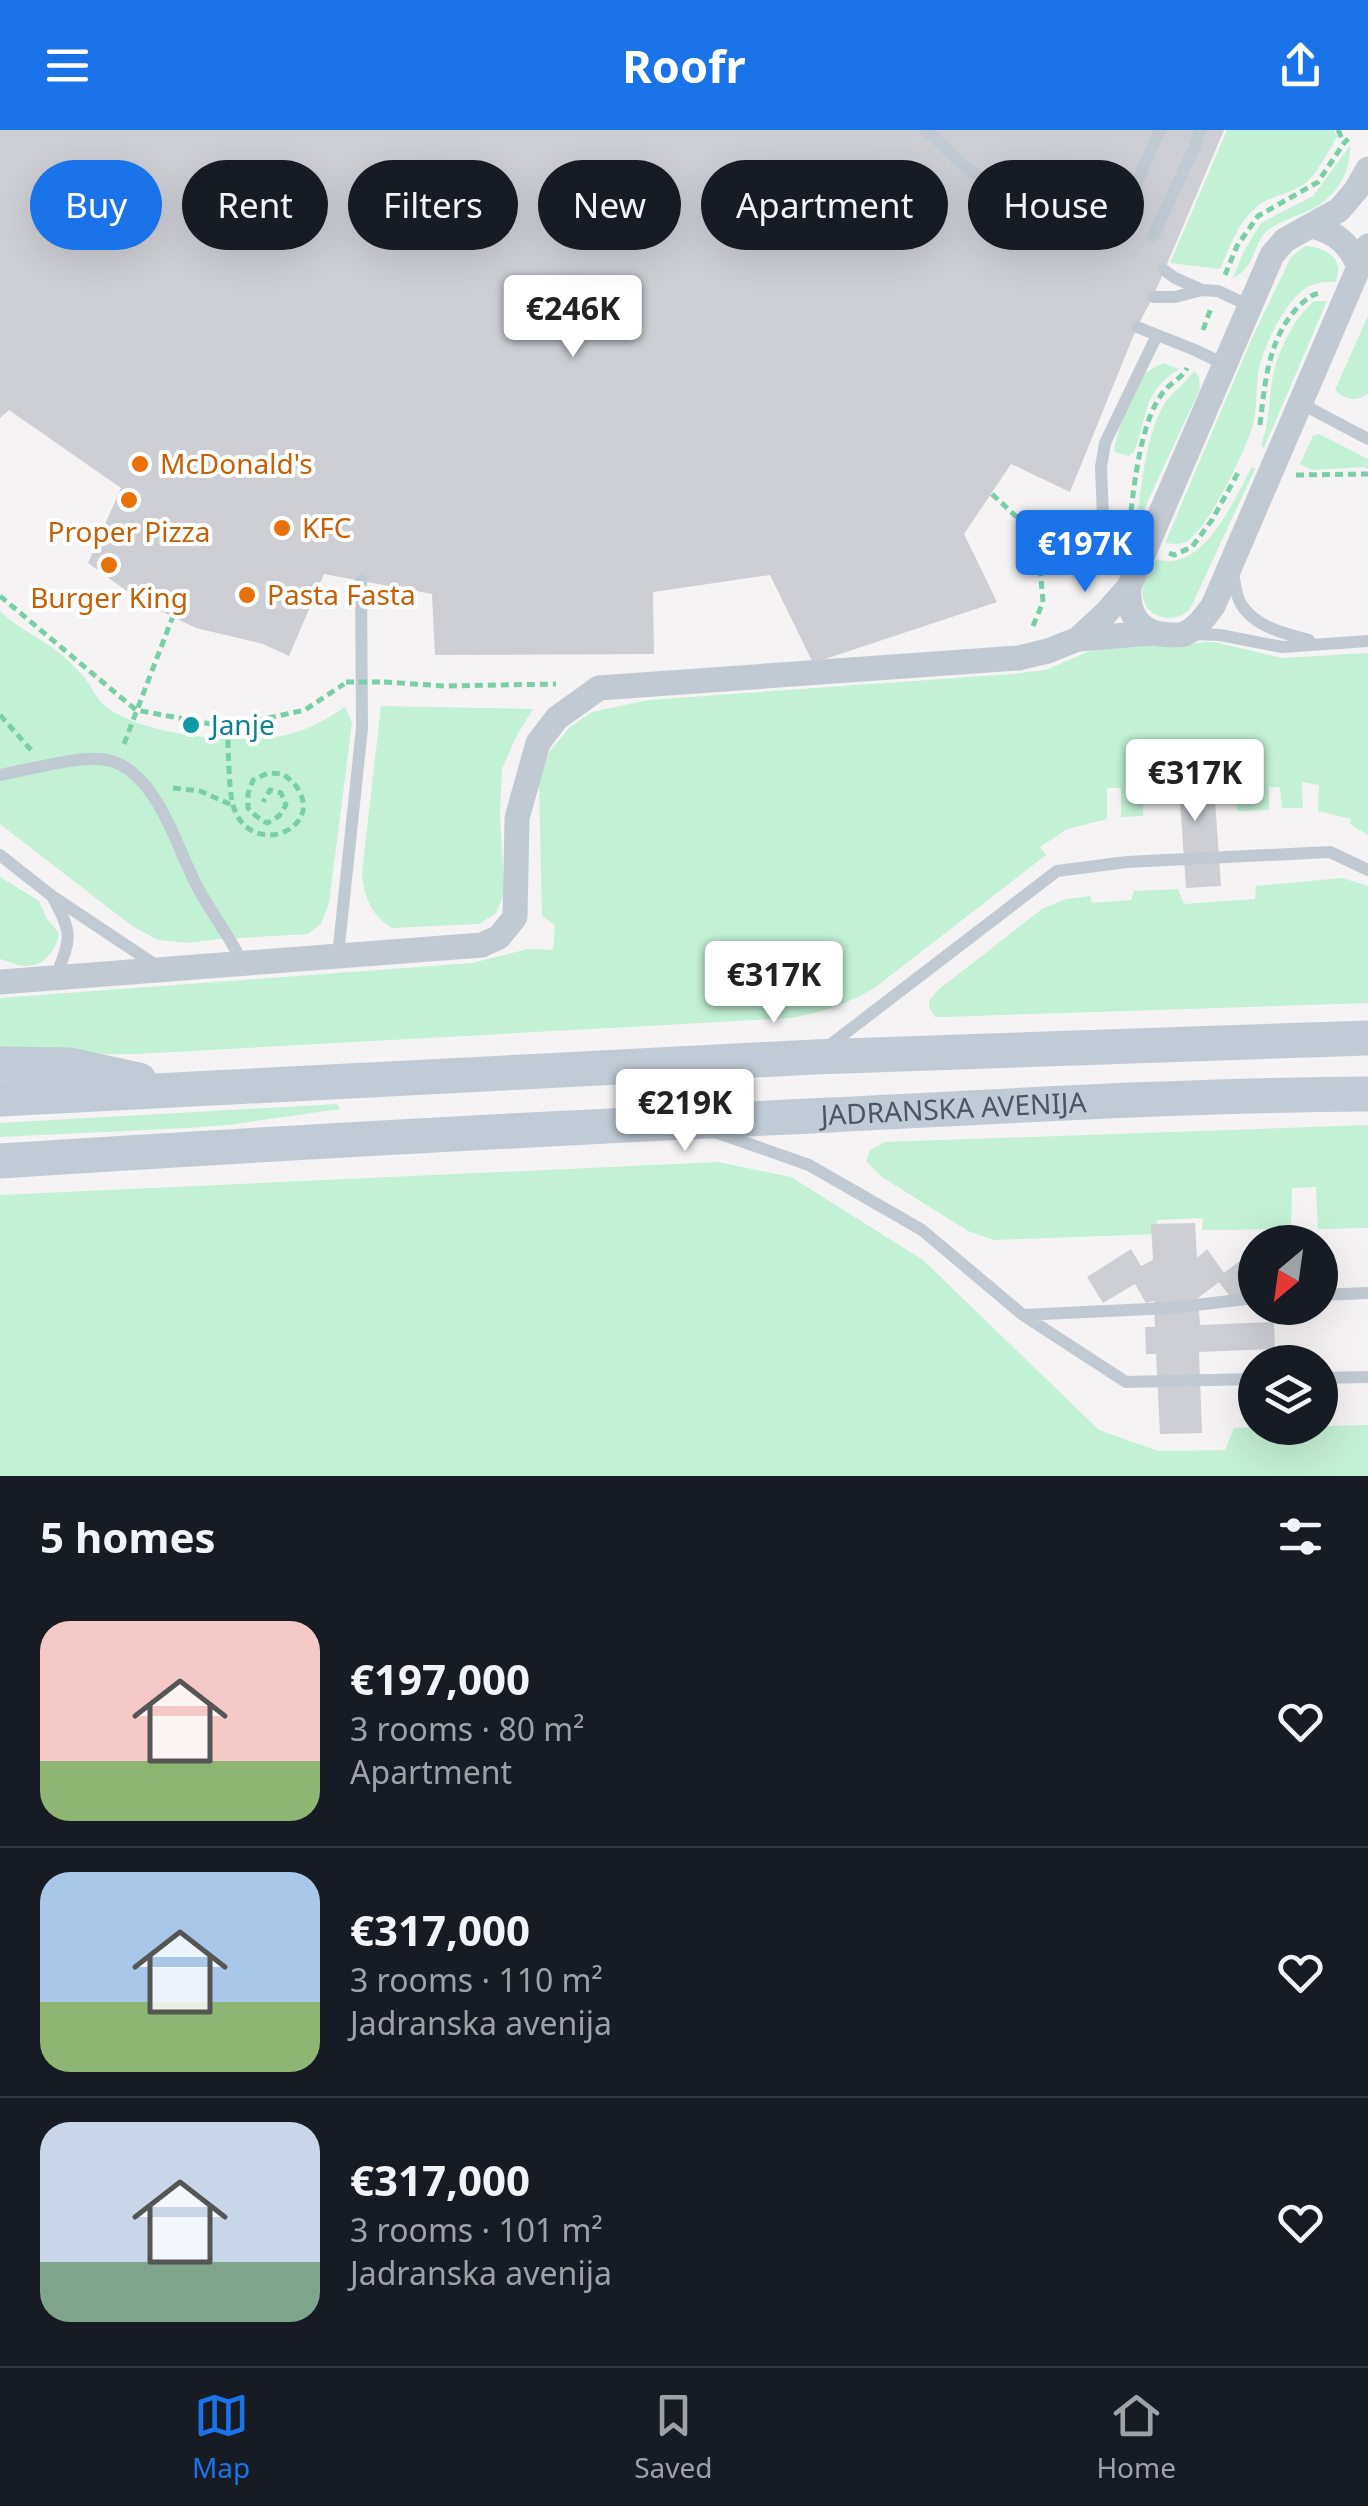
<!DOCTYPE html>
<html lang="en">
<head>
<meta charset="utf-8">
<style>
	:root { --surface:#171b24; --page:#242831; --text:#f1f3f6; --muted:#9ea1a6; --line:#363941; --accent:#1a73e8 }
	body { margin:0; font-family:"Noto Sans",sans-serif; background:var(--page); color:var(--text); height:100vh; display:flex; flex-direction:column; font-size:38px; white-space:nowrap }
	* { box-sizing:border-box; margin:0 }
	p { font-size:32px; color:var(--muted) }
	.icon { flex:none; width:55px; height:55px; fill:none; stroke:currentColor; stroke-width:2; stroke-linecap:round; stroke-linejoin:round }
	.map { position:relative; height:1346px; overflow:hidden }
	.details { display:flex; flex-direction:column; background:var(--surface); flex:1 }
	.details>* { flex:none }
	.banner { position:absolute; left:30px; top:30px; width:1310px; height:90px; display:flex; gap:20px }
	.needle { width:65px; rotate:209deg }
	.controls { position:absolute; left:1238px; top:1095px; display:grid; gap:20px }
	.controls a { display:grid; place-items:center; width:100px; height:100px; border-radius:50%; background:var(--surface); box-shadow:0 10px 40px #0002; font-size:50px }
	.price { position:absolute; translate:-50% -85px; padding:0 22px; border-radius:10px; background:#fff; color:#222; font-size:32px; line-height:65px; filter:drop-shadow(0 2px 5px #0008) }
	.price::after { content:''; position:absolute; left:50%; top:60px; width:30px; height:22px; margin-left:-15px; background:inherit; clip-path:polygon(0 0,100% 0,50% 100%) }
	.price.selected { background:var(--accent); color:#fff }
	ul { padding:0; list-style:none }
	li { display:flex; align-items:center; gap:30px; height:250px; padding:0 40px }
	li+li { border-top:2px solid var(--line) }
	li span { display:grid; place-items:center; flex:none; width:280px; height:200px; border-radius:30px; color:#555 }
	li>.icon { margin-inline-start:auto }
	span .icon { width:120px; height:120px; fill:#fffc; stroke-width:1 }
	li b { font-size:42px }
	h2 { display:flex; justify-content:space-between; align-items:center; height:120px; padding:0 40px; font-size:42px }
	.chip { padding:0 35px; border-radius:45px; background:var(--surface); box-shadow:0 10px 40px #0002; font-size:35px; line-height:90px }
	.chip.selected { background:var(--accent); color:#fff }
	header { display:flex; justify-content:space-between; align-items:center; height:130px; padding:0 40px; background:var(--accent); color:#fff; font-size:45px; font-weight:700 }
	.tabs { display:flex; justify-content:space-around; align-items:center; height:140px; border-top:2px solid var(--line); background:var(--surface); font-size:28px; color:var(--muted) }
	.tabs a { display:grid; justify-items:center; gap:5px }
	.tabs .selected { color:var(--accent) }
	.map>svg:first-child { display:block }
	.green { fill:#c3f1d5 }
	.building { fill:#cdcfd5 }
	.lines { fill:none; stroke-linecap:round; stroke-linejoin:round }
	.path { stroke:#7ad0a6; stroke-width:5; stroke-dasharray:8 5; stroke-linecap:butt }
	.service { stroke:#c1cad2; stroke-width:12 }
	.minor { stroke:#c1cad2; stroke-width:25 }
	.secondary { stroke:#c1cbd6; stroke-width:35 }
	.path-bridge { stroke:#7ad0a6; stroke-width:5; stroke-dasharray:8 5; stroke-linecap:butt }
	.food-dot { fill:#e8710a; stroke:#fff; stroke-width:4 }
	.culture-dot { fill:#0f9aa8; stroke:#fff; stroke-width:4 }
	.labels { text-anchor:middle; stroke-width:8; stroke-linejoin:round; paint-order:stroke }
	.food-label { font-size:28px; fill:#c56008; stroke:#fff; text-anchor:start }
	.culture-label { font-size:28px; fill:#0d838f; stroke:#fff; text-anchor:start }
	.street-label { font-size:28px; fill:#4a5661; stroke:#fff }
</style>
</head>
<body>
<header><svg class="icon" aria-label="menu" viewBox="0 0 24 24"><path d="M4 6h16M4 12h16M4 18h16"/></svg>Roofr<svg class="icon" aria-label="share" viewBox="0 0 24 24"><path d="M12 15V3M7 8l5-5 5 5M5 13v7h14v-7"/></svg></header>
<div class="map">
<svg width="1368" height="1346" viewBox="0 0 1368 1346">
	<rect width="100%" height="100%" fill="#f5f3f3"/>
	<path class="green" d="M 1227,0 L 1334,0 L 1337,7 C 1329,20 1321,36 1311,48 C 1300,61 1277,64 1262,73 C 1240,87 1230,116 1220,139 L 1170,133 Z
		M 1350,16 C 1351,43 1336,67 1312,79 C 1298,86 1282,90 1269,99 C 1251,114 1257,137 1233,148 L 1244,121 L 1261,93 L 1313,66 Z
		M 1305,116 C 1326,117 1346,129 1335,152 C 1325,152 1315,152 1306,158 C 1285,171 1261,220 1258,244 C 1256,259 1257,275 1254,290 C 1249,315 1208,399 1187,411 C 1180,415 1173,414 1165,413 L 1253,206 L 1291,127 Z
		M 1314,171 L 1327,171 L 1264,318 L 1261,315 C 1269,295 1269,272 1272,251 C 1277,222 1292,191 1314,171 Z
		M 1368,186 L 1368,264 C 1355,272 1346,270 1335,260 Z
		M 1163,233 L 1179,239 C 1140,264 1149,286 1134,322 L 1129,326 L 1115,322 L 1114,318 L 1121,293 L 1145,243 Z
		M 1194,241 L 1199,247 L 1200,259 L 1136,396 C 1142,358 1144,313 1162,278 C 1170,263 1184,255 1194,241 Z
		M 1319,304 L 1368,329 L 1368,339 L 1363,337 L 1313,340 L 1300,334 L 1313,306 Z
		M 1252,337 L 1255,339 L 1190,479 C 1177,494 1147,490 1143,468 C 1140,455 1151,440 1156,429 C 1204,444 1233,370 1252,337 Z
		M 0,481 C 17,498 39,507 57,521 C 67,529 77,539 85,548 C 91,556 95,567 103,574 C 138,606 244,616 290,604 C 310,599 327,589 345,577 L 352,593 L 329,773 L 321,794 L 308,804 L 220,809 L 186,813 L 158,810 L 132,796 L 0,694 Z
		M 1203,512 L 1215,512 L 1282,528 L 1368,523 L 1368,705 L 1350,694 L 1351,689 L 1318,681 L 1319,655 L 1302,652 L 1303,678 L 1282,678 L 1280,657 L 1269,657 L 1269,680 L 1237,681 L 1235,638 L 1144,642 L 1143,686 L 1121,687 L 1121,658 L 1107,658 L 1107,689 L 1067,699 L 1040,717 L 1046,725 L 873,859 C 846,874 821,883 790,888 L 138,924 L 74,925 L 0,922 L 0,868 L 472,833 L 528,819 L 553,820 L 555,795 L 542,786 L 539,653 L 549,622 L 570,597 L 592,582 L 648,570 L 1012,544 L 1046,540 L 1092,520 L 1115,514 L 1181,516 Z
		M 381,576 L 533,579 L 516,607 L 502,639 L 500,685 L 504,763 L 496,783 L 479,794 L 392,798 C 371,785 364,767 362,743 Z
		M 0,747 L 39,771 L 47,789 L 59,803 C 56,820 44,837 25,836 C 17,836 8,831 0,829 Z
		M 1342,748 L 1368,756 L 1368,873 L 944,887 L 935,887 L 929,877 L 929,871 L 938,860 L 1042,779 L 1066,769 L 1090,766 L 1092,773 L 1131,770 L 1134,761 L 1178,759 L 1184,774 L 1255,769 L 1256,756 Z
		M 337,974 L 340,979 L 228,995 L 187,998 L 0,1007 L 0,993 Z
		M 1368,995 L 1368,1098 L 1318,1099 L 1316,1057 L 1292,1058 L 1291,1099 L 1202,1100 L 1203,1088 L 1157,1090 L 1156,1104 L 994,1110 L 968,1101 L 882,1047 L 866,1031 L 870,1020 L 885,1012 Z
		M 718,1032 L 791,1047 L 923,1130 L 1099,1300 L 1158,1321 L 1225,1320 L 1234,1298 L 1368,1295 L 1368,1346 L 0,1346 L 0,1065 Z"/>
	<path class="building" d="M 0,0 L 1224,0 L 1153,167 L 1137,197 L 1070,362 L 1011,334 L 964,404 L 997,472 L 813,533 L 770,445 L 653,462 L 654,524 L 435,525 L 432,464 L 324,444 L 289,526 L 263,514 L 196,498 L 142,472 L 88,433 L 121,358 L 9,280 L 0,288 Z
		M 1213,642 L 1221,756 L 1186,758 L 1180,670 L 1154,672 L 1152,646 Z
		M 1195,1093 L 1197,1128 L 1207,1119 L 1224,1143 L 1251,1122 L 1255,1127 L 1255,1156 L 1234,1172 L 1219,1152 L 1198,1168 L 1200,1195 L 1274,1192 L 1275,1219 L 1199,1222 L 1202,1303 L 1160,1304 L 1156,1224 L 1146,1224 L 1145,1197 L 1155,1197 L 1154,1171 L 1146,1173 L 1135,1154 L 1103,1173 L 1087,1147 L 1131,1119 L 1141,1136 L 1153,1130 L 1151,1094 Z"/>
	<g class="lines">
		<path class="path" d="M 1338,0 L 1344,13
			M 1225,145 L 1237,116 L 1258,86 L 1318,52 L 1344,13 L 1350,7
			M 1203,200 L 1211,178
			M 1260,295 C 1265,252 1268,207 1300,175 C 1308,168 1310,165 1320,163
			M 1296,345 L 1368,344
			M 992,364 L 1051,419
			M 1131,381 C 1135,348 1142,286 1165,260 C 1172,252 1182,248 1187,238
			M 1169,423 L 1174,425 L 1192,417 L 1212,390 L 1239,341
			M 0,466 L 136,580 L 227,597 L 305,580 L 344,554
			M 1033,496 L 1043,472 L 1040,437 L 1051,419 L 1070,401 L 1084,393
			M 384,552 L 445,556 L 556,554
			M 0,585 L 31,620
			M 227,597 C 229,618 228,656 233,675 C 248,729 322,701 299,661 C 296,654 289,649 283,644 L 268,643 L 253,650 L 248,664 L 248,678 L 256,686 L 267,693 L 279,686 L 286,675 L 281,663 L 270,660 L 263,672
			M 124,614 L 173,486
			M 173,658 L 200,661 L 234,676"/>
		<path class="service" d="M 925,0 C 942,11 954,30 971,41 C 1012,68 1060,85 1105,103 L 1115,97 L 1122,86 L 1160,0
			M 1153,106 L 1195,16 L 1200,0
			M 1164,140 L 1175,148 L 1202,160
			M 1153,167 L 1175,167 L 1202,160 L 1218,161 L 1250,176
			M 1137,197 L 1195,220 L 1224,234
			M 1300,273 L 1368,309
			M 1232,440 C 1235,449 1235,463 1240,472 C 1252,496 1285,504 1309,510
			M 1133,442 L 1118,416 L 1107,402 L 1103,387 L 1101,337 L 1105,313 L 1157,205
			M 1192,504 L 1220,505 L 1282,517 L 1368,511
			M 0,645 C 27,640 74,627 100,629 C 156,633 176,719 199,760 C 213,785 230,807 243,834
			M 0,725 L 52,766 L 157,836
			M 53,768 C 74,805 70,809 56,847
			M 338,825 L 362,598 L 361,450
			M 826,918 L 1057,741 L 1127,732 L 1330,722 L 1368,740
			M 715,1002 L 809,1035 L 922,1100 L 1023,1185 L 1170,1178 L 1255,1168
			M 1320,1165 L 1368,1163
			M 1023,1185 L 1126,1252 L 1255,1249
			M 1320,1248 L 1368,1247"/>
		<path class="minor" d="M 1368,39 L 1356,60 L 1339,80 L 1285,110 L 1272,125 L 1129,457 C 1127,479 1136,500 1160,504 C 1168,505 1177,506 1184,504 C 1197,499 1205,486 1213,476 L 1368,116
			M 1312,96 C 1335,102 1351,114 1359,138
			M 1078,509 L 1105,484 L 1129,457
			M 0,852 L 482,815 L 499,807 L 515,787 L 517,688 L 538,613 L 557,588 L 599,558 L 1018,528 L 1048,521 L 1078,509 L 1153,503"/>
		<g class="secondary">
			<path d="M 0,934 L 70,935 L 139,950"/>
			<path d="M 0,969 L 814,927 L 1368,908"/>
			<path id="s1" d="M 0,1031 C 277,1013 554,998 831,985 C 1010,976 1189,965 1368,964"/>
		</g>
		<path class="path-bridge" d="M 346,552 L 384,552"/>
	</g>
	<g class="food-dot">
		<circle cx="140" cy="334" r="10"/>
		<circle cx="129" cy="370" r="10"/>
		<circle cx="282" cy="398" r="10"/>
		<circle cx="109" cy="435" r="10"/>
		<circle cx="247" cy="465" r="10"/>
	</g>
	<circle class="culture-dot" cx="191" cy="595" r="10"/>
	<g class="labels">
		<g class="food-label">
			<text x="160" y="344">McDonald's</text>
			<text x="302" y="408">KFC</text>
			<text x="129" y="412" text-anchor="middle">Proper Pizza</text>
			<text x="267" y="475">Pasta Fasta</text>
			<text x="109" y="478" text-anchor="middle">Burger King</text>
		</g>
		<g class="culture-label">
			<text x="211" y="605">Janje</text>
		</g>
		<g class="street-label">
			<text dy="10" stroke="none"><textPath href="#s1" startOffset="955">JADRANSKA AVENIJA</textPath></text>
		</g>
	</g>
</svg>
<div class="controls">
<a><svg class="needle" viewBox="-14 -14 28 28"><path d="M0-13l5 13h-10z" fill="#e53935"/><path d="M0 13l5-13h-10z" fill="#9ea1a6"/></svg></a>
<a><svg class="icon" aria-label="layers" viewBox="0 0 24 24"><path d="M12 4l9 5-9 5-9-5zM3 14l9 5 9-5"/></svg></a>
</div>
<b class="price" style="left:573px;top:230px">€246K</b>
<b class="price selected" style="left:1085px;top:465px">€197K</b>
<b class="price" style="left:1195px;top:694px">€317K</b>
<b class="price" style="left:774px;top:896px">€317K</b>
<b class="price" style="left:685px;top:1024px">€219K</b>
<div class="banner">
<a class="chip selected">Buy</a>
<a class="chip">Rent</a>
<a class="chip">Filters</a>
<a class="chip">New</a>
<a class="chip">Apartment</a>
<a class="chip">House</a>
</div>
</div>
<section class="details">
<h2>5 homes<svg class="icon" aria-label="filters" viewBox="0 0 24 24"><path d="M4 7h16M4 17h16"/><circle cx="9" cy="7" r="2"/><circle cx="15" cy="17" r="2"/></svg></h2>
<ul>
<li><span style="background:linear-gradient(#f6c9c9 70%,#8fb573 0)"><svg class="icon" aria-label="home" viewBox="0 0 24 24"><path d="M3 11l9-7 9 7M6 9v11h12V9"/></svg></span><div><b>€197,000</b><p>3 rooms · 80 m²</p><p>Apartment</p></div><svg class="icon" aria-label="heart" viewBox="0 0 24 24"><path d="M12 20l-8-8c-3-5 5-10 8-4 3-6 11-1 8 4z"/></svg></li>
<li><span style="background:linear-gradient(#a9c7e8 65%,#8fb573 0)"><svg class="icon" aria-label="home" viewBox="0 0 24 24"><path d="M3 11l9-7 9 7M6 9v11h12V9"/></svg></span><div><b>€317,000</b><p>3 rooms · 110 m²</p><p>Jadranska avenija</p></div><svg class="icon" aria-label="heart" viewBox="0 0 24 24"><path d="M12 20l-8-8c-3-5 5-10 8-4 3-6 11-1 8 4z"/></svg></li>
<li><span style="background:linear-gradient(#c9d6e8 70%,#7fa58c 0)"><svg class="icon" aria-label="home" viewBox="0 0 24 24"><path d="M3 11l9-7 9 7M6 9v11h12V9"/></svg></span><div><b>€317,000</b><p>3 rooms · 101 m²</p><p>Jadranska avenija</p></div><svg class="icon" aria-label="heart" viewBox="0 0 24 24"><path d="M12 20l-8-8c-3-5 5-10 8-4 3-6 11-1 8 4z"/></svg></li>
</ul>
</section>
<nav class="tabs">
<a class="selected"><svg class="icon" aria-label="map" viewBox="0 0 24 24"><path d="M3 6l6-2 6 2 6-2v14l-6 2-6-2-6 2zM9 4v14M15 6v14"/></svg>Map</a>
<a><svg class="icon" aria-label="saved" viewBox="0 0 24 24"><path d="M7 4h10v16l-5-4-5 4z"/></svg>Saved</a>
<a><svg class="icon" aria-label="home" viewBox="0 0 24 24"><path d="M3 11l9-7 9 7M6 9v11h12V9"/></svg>Home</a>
</nav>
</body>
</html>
